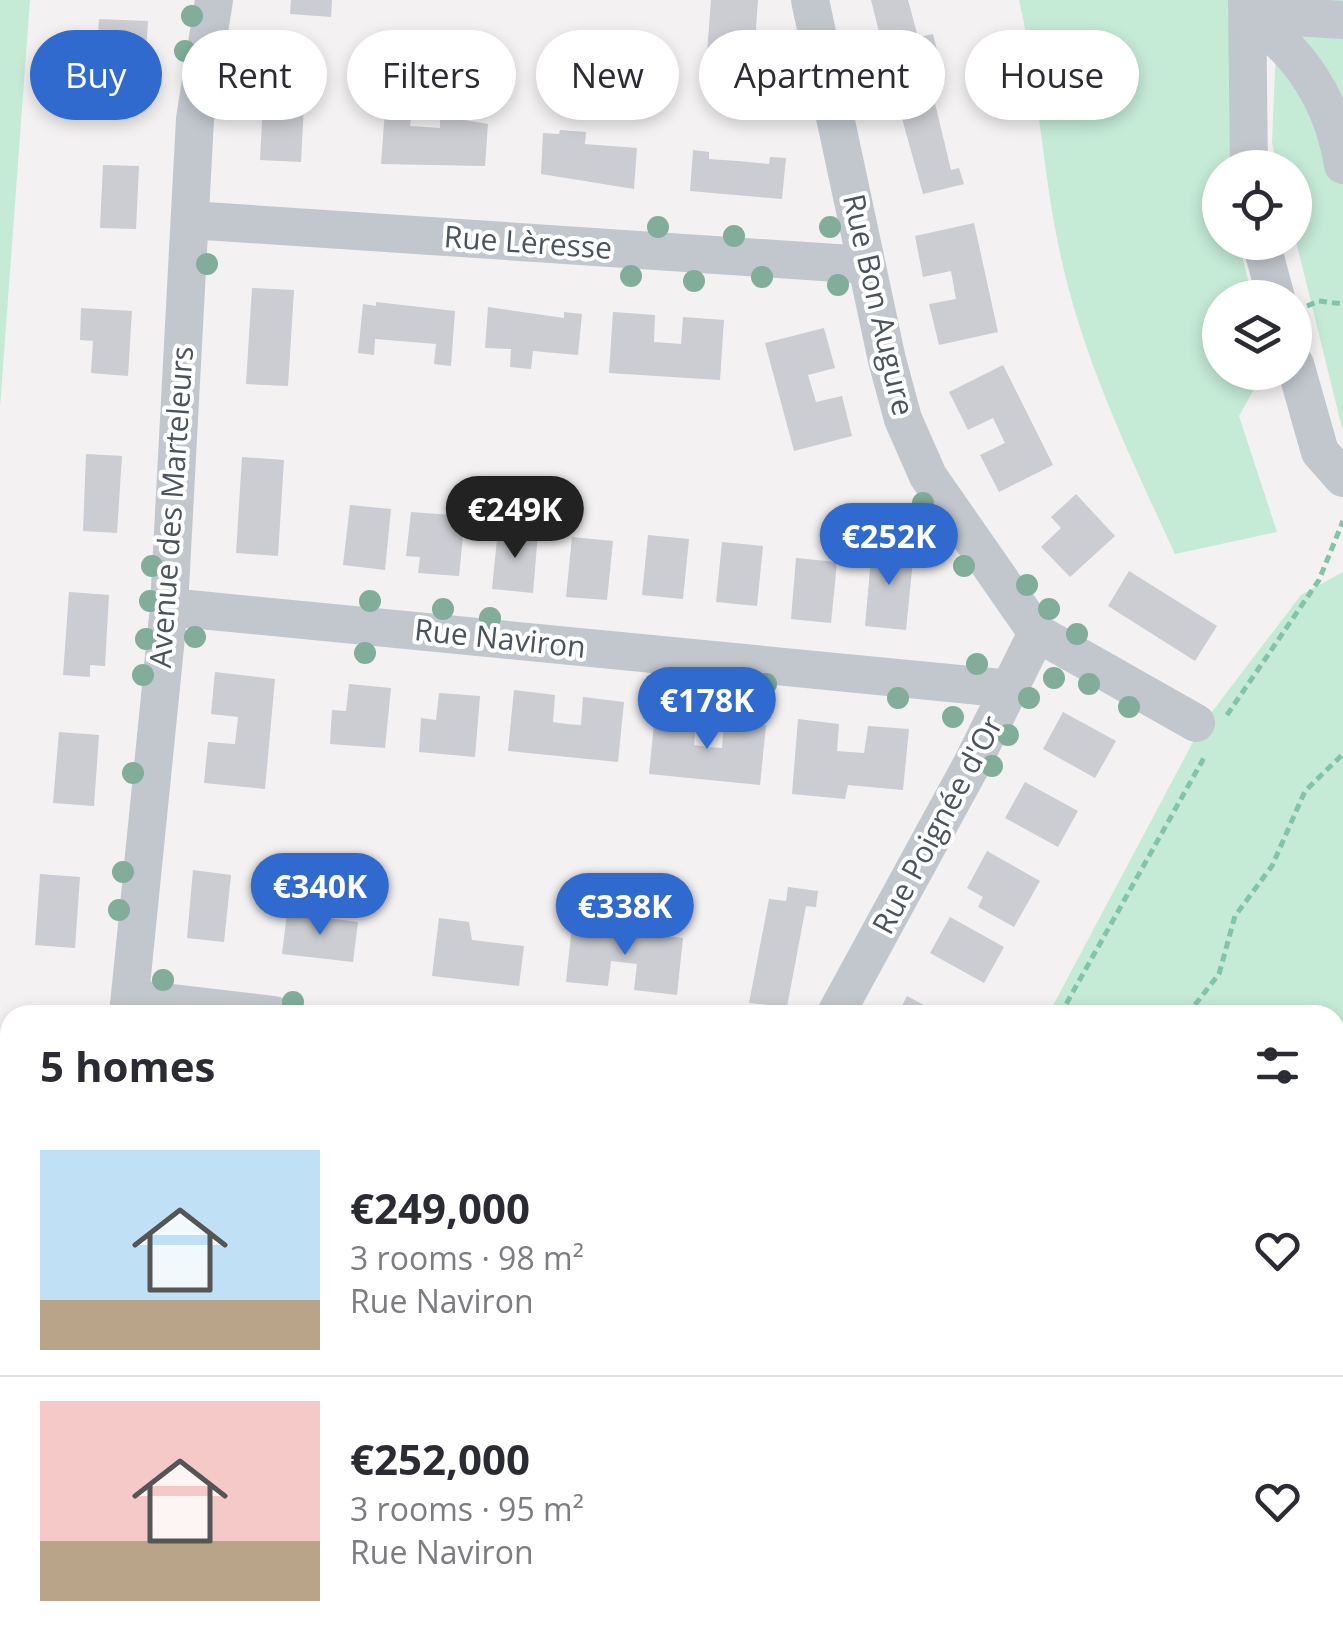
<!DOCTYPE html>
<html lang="en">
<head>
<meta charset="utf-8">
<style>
	:root { --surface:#fff; --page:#f7f7f7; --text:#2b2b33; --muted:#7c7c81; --line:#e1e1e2; --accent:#306ace }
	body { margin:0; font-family:"Open Sans",sans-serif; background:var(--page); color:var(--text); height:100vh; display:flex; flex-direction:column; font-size:38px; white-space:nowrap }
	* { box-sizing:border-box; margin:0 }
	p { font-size:32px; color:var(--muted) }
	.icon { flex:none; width:55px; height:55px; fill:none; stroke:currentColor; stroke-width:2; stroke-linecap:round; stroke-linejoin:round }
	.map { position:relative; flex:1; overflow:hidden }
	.details { position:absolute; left:0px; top:1005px; width:1345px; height:640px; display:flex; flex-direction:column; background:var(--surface); border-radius:30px 30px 0 0; box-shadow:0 5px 15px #0003 }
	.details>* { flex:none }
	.guide { position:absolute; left:30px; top:30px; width:1285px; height:90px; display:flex; gap:20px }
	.controls { position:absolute; left:1202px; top:150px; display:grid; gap:20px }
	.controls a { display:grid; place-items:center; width:110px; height:110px; border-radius:50%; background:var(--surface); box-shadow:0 5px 15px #0003; font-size:50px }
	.price { position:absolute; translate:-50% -85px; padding:0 22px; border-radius:35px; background:var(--accent); color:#fff; font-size:32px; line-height:65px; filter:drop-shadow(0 2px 5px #0008) }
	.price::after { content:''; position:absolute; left:50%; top:60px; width:30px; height:22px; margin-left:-15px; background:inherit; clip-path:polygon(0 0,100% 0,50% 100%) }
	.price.active { background:#222; color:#fff }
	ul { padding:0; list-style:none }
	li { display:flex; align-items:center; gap:30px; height:250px; padding:0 40px }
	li+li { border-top:2px solid var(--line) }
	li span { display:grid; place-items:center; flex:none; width:280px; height:200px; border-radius:0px; color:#555 }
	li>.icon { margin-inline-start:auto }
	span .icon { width:120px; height:120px; fill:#fffc; stroke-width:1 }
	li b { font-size:42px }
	h2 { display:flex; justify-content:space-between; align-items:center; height:120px; padding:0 40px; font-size:42px }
	.pill { padding:0 35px; border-radius:45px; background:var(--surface); box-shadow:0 5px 15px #0003; font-size:35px; line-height:90px }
	.pill.active { background:var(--accent); color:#fff }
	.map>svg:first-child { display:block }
	.green { fill:#c5ead6 }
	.building { fill:#cbcdd2 }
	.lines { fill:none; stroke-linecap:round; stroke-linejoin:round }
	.path { stroke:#81c4a8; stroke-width:5; stroke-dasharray:8 5; stroke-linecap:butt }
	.minor { stroke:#c1c7cd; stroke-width:38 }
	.tree { fill:#81ad9a }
	.labels { text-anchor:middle; stroke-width:8; stroke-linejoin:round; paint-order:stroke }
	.street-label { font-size:30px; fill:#4b535c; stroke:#fff }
</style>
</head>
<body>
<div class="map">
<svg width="1343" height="1645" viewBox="0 0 1343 1645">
	<rect width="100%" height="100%" fill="#f3f1f1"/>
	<path class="green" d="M 0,0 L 30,0 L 0,407 Z
		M 1019,0 L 1228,0 L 1234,167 L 1220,168 L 1220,242 L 1239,243 L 1252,297 L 1220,298 L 1220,372 L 1263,373 L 1239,416 L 1277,532 L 1175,554 C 1130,456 1081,356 1059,248 C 1042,166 1038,82 1019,0 Z
		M 1278,0 L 1343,0 L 1343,432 L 1295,237 L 1295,168 L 1278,168 L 1272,143 Z
		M 1343,572 L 1343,1645 L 717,1645 L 721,1635 L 1335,1635 L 1335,1015 L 1048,1015 L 1202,725 L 1301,595 Z"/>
	<path class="building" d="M 291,0 L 332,0 L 331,17 L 290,14 Z
		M 711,0 L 758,0 L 754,56 L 707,53 Z
		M 871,0 L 908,0 L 918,37 L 933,34 L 937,50 L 930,52 L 932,60 L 890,71 L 879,49 L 883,48 Z
		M 99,19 L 148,21 L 144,85 L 108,83 L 110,51 L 97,50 Z
		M 265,64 L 306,66 L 301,162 L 260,160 Z
		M 933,95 L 951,170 L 959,168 L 964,184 L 923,194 L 898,104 Z
		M 385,110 L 412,112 L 410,126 L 440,128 L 440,116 L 488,124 L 485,166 L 381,164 Z
		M 560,130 L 586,132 L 585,144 L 637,148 L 634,189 L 541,174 L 543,133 L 559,134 Z
		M 693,150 L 709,152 L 709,159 L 738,161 L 769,164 L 770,157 L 786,158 L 782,199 L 690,191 Z
		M 103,165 L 139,166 L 136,229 L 100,228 Z
		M 974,223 L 998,332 L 939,345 L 929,304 L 956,299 L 951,271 L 923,277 L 915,236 Z
		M 252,288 L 294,290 L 288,386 L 246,384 Z
		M 376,302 L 455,311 L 451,366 L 434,364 L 436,344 L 375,339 L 374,355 L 358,353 L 363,304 L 376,306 Z
		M 488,307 L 564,318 L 564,312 L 582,314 L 578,355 L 533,351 L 531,369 L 510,367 L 511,349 L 485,348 Z
		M 81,308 L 132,311 L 128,376 L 91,373 L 93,341 L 80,340 Z
		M 613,312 L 655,315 L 654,342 L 681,344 L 683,317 L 724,320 L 720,380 L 609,373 Z
		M 824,328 L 835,368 L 808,375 L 816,402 L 842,396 L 852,436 L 794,451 L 765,343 Z
		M 1003,365 L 1053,465 L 999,492 L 980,455 L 1005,443 L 993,418 L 968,430 L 949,392 Z
		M 86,454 L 122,456 L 117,533 L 83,531 Z
		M 242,457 L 284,460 L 278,556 L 236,553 Z
		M 1076,494 L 1115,536 L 1070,577 L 1041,547 L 1061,528 L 1051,517 Z
		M 350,505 L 391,509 L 385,570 L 343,565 Z
		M 411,512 L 465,516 L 459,576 L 418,573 L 420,557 L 406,556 Z
		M 498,529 L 538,533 L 533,593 L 492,589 Z
		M 648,535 L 689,539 L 683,599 L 642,595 Z
		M 572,537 L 613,541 L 607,600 L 566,597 Z
		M 722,542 L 763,546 L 757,606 L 716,602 Z
		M 872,547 L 914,550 L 906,630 L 865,626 Z
		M 796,558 L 837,562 L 831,623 L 791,619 Z
		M 1129,571 L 1217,626 L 1195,661 L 1108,606 Z
		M 69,592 L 109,595 L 105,666 L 90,665 L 90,677 L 63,675 Z
		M 215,672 L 275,679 L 265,789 L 204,783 L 208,742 L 235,744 L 238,717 L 211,714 Z
		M 349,684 L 391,688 L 385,748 L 330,744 L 332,710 L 346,711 Z
		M 514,690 L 555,695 L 553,722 L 566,724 L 581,725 L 583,697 L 624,702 L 618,762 L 508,751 Z
		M 439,693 L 480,696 L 475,757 L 419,752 L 421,718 L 436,720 Z
		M 1063,712 L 1116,741 L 1095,778 L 1043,749 Z
		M 655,714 L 696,718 L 694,745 L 708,747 L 722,748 L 724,721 L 766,725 L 760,785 L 649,774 Z
		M 798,719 L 839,724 L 837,751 L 864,753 L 868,726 L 909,729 L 903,790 L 848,785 L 845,799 L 792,794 Z
		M 59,732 L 99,735 L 94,806 L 53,803 Z
		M 1025,782 L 1078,811 L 1058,847 L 1005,818 Z
		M 987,851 L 1040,881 L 1014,927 L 978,907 L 983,897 L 967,888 Z
		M 193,870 L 231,875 L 224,942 L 187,938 Z
		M 40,874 L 80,877 L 75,948 L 35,945 Z
		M 788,887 L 818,891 L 816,907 L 806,906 L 787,1007 L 749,1003 L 769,899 L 786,901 Z
		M 287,913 L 358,922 L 353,962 L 282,954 Z
		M 950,917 L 1004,947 L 984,983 L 930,953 Z
		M 439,918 L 469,922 L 472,940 L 524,946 L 519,986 L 432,976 Z
		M 572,926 L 683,938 L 677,995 L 634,990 L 637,964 L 611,961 L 608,986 L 566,982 Z
		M 907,996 L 943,1015 L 897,1015 Z
		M 3,1279 L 10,1279 L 10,1315 L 0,1314 Z
		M 6,1387 L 10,1388 L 10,1475 L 0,1474 L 0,1403 L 4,1403 Z
		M 0,1544 L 10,1545 L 10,1614 L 0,1613 Z
		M 402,1635 L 430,1644 L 429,1645 L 399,1645 Z
		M 581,1635 L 640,1635 L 635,1645 L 601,1645 Z"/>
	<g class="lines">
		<path class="path" d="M 1307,306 L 1319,301 L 1343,304
			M 1227,715 L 1319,580 L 1343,521
			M 1060,1015 L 1205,756
			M 1187,1015 L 1219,974 L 1235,916 L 1272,866 L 1305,791 L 1343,754
			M 0,1351 L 10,1353
			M 751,1645 L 756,1635
			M 860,1645 L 866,1635"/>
		<path class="minor" d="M 810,0 L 887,360 L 903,419 L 928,476 L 1037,633 L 1196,723
			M 1247,0 L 1249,168
			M 1248,14 C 1301,54 1332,98 1343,165
			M 1248,14 L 1343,20
			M 190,220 L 866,265
			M 1261,242 L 1276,298
			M 1295,364 L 1320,452 L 1343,478
			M 169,607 L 1011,689
			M 130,998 L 274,1015
			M 128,1015 L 169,607 L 195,119 L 214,0
			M 835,1015 L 972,764 L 1037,633
			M 82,1645 L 83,1635
			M 499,1645 L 502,1635"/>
	</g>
	<g class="tree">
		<circle cx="192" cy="16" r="11"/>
		<circle cx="185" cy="51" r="11"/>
		<circle cx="658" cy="227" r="11"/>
		<circle cx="830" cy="227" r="11"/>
		<circle cx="734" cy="236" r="11"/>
		<circle cx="207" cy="264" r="11"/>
		<circle cx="631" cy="276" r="11"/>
		<circle cx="762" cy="277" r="11"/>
		<circle cx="694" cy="281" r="11"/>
		<circle cx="838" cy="285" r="11"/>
		<circle cx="923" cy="503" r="11"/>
		<circle cx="941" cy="535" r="11"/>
		<circle cx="152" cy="566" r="11"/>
		<circle cx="964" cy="566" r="11"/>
		<circle cx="1027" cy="585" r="11"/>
		<circle cx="150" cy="601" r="11"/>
		<circle cx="370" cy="601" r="11"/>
		<circle cx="443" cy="609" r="11"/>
		<circle cx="1049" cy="609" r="11"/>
		<circle cx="490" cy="618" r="11"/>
		<circle cx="1077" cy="634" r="11"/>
		<circle cx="195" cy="637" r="11"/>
		<circle cx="146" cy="639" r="11"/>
		<circle cx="365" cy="653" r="11"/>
		<circle cx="977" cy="664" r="11"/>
		<circle cx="143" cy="675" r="11"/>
		<circle cx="1054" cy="678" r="11"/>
		<circle cx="766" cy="684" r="11"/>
		<circle cx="1089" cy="684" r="11"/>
		<circle cx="898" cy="698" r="11"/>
		<circle cx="1029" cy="698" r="11"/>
		<circle cx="1129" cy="707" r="11"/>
		<circle cx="953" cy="717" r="11"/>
		<circle cx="1008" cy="735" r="11"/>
		<circle cx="992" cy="766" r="11"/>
		<circle cx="133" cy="773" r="11"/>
		<circle cx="123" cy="872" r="11"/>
		<circle cx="119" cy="910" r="11"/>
		<circle cx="163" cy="980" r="11"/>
		<circle cx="293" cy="1002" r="11"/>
	</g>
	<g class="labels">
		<g class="street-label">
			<text transform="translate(528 243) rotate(4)" y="10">Rue Lèresse</text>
			<text transform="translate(878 305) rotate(77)" y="10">Rue Bon Augure</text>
			<text transform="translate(172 507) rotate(-86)" y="10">Avenue des Marteleurs</text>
			<text transform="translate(500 639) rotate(6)" y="10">Rue Naviron</text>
			<text transform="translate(938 825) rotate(-62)" y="10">Rue Poignée d'Or</text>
		</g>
	</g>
</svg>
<div class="controls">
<a><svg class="icon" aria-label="locate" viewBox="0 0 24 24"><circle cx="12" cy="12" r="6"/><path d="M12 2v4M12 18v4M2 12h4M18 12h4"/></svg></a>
<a><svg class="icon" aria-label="layers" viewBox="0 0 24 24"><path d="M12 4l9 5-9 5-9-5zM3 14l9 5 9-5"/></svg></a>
</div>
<b class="price active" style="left:515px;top:561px">€249K</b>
<b class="price" style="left:889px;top:588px">€252K</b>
<b class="price" style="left:707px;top:752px">€178K</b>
<b class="price" style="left:320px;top:938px">€340K</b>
<b class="price" style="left:625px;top:958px">€338K</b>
<div class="guide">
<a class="pill active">Buy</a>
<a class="pill">Rent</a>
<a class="pill">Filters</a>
<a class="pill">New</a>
<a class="pill">Apartment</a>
<a class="pill">House</a>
</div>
<section class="details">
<h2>5 homes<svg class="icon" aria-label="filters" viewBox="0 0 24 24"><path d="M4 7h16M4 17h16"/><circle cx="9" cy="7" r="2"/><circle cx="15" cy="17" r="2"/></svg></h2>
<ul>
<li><span style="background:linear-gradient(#bfe0f5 75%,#b9a48a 0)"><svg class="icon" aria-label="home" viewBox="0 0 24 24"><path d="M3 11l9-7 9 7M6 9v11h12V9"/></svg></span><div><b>€249,000</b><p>3 rooms · 98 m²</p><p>Rue Naviron</p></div><svg class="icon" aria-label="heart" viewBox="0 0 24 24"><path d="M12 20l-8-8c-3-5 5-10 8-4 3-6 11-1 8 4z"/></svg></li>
<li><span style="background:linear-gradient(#f6c9c9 70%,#b9a48a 0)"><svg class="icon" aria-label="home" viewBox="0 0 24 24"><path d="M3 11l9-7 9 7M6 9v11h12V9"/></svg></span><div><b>€252,000</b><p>3 rooms · 95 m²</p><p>Rue Naviron</p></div><svg class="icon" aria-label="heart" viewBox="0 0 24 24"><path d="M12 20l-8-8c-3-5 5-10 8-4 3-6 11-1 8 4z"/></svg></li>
</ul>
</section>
</div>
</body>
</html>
